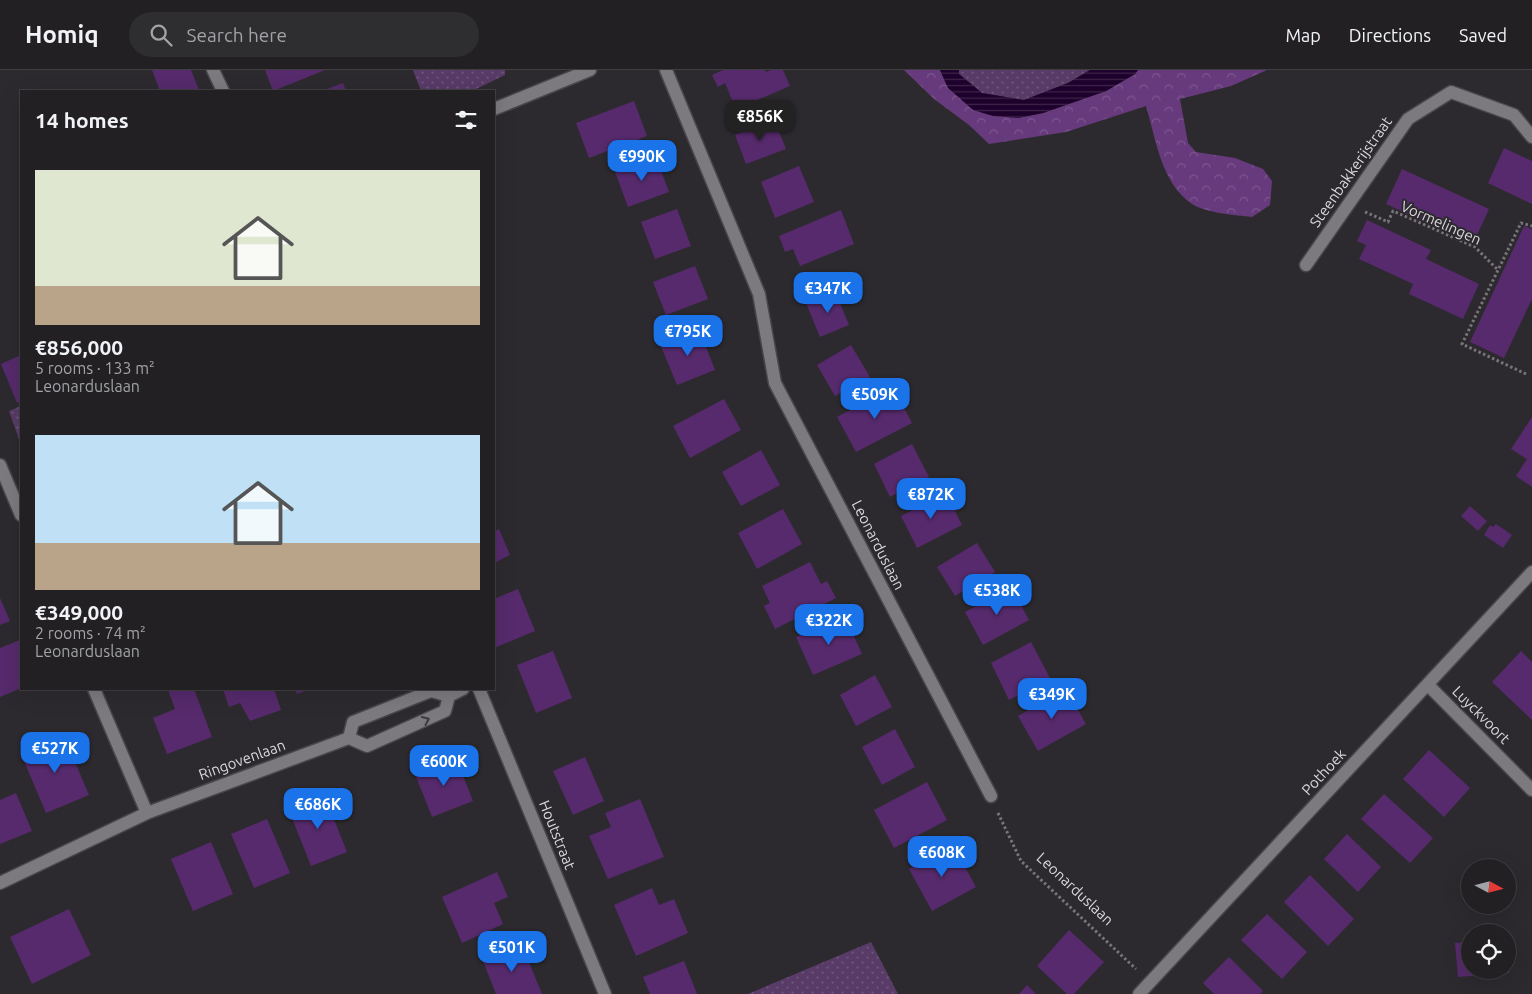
<!DOCTYPE html>
<html lang="en">
<head>
<meta charset="utf-8">
<style>
	:root { --surface:#222023; --page:#2e2d30; --text:#f1f3f6; --muted:#a2a3a6; --line:#3f3e41; --accent:#1a73e8 }
	body { margin:0; font-family:Ubuntu,sans-serif; background:var(--page); color:var(--text); height:100vh; display:flex; flex-direction:column; font-size:19px; white-space:nowrap }
	* { box-sizing:border-box; margin:0 }
	p { font-size:16px; color:var(--muted) }
	.icon { flex:none; width:28px; height:28px; fill:none; stroke:currentColor; stroke-width:2; stroke-linecap:round; stroke-linejoin:round }
	.map { position:relative; flex:1; overflow:hidden }
	.drawer { position:absolute; left:20px; top:20px; width:475px; height:600px; display:flex; flex-direction:column; background:var(--surface); border-radius:0px; box-shadow:0 5px 20px #0002,0 0 0 1px var(--line) }
	.drawer>* { flex:none }
	.needle { width:32px; rotate:97deg }
	.buttons { position:absolute; left:1461px; top:789px; display:grid; gap:10px }
	.buttons a { display:grid; place-items:center; width:55px; height:55px; border-radius:50%; background:var(--surface); box-shadow:0 5px 20px #0002,0 0 0 1px var(--line); font-size:25px }
	.price { position:absolute; translate:-50% -42px; padding:0 11px; border-radius:10px; background:var(--accent); color:#fff; font-size:16px; line-height:32px; filter:drop-shadow(0 1px 2px #0008) }
	.price::after { content:''; position:absolute; left:50%; top:30px; width:15px; height:11px; margin-left:-8px; background:inherit; clip-path:polygon(0 0,100% 0,50% 100%) }
	.price.current { background:#222; color:#fff }
	ul { padding:0; list-style:none }
	li { display:grid; align-content:center; gap:10px; height:265px; padding:0 15px }
	li span { display:grid; place-items:center; height:155px; border-radius:0px; color:#555 }
	li>.icon { margin-inline-start:auto }
	span .icon { width:90px; height:90px; fill:#fffc; stroke-width:1 }
	li b { font-size:21px }
	h2 { display:flex; justify-content:space-between; align-items:center; height:60px; padding:0 15px; font-size:21px }
	header { display:flex; align-items:center; gap:30px; box-sizing:border-box; height:70px; padding:0 25px; background:var(--surface); border-bottom:1px solid var(--line) }
	header strong { font-size:24px }
	nav { display:flex; gap:28px; margin-inline-start:auto; font-size:18px }
	.search { width:350px; height:45px; background:var(--page); display:flex; align-items:center; gap:12px; box-sizing:border-box; padding:0 18px; border-radius:28px; color:var(--muted); font-size:19px }
	.map>svg:first-child { display:block }
	.grass { fill:url(#grass-dots) }
	.forest { fill:url(#forest-crowns) }
	.water { fill:url(#water-rules) }
	.building { fill:#562a6c }
	.lines { fill:none; stroke-linecap:round; stroke-linejoin:round }
	.minor-casing { stroke:#48464a; stroke-width:15 }
	.path { stroke:#787579; stroke-width:3; stroke-dasharray:2.5 2.5; stroke-linecap:butt }
	.minor { stroke:#7c797f; stroke-width:12 }
	.oneway { stroke:#3d3a3f }
	.labels { text-anchor:middle; stroke-width:4; stroke-linejoin:round; paint-order:stroke }
	.street-label { font-size:15px; fill:#dad8db; stroke:#2d2a2f }
</style>
</head>
<body>
<header>
<strong>Homiq</strong>
<div class="search"><svg class="icon" aria-label="search" viewBox="0 0 24 24"><circle cx="10" cy="10" r="6"/><path d="M15 15l6 6"/></svg>Search here</div>
<nav><a>Map</a><a>Directions</a><a>Saved</a></nav>
</header>
<div class="map">
<svg width="1532" height="924" viewBox="0 0 1532 924">
	<defs>
		<pattern id="grass-dots" width="8" height="8" patternUnits="userSpaceOnUse" patternTransform="scale(1.25)"><rect width="8" height="8" fill="#583b67"/><path d="M2 2h.1M6 6h.1" fill="none" stroke="#6f577c" stroke-width="1.8" stroke-linecap="round"/></pattern>
		<pattern id="forest-crowns" width="20" height="18" patternUnits="userSpaceOnUse" patternTransform="scale(1.25)"><rect width="20" height="18" fill="#673a7d"/><path d="M2 6a3 3 0 1 1 6 0M12 15a3 3 0 1 1 6 0" fill="none" stroke="#7c568f"/></pattern>
		<pattern id="water-rules" width="6" height="5" patternUnits="userSpaceOnUse" patternTransform="scale(1.25)"><rect width="6" height="5" fill="#1d002b"/><path d="M0 2.5h6" fill="none" stroke="#3d2449"/></pattern>
	</defs>
	<rect width="100%" height="100%" fill="#2d2a2f"/>
	<path class="grass" d="M 413,0 L 505,0 L 505,5 L 472,21 L 421,21 Z
		M 959,0 L 1090,0 L 1068,13 L 1024,30 L 982,23 L 959,4 Z
		M 21,336 L 21,375 L 9,341 Z
		M 871,872 L 898,924 L 748,924 Z"/>
	<path class="forest" d="M 904,0 L 940,0 L 948,18 L 1018,48 L 1043,43 L 1106,21 L 1135,4 L 1138,0 L 1267,0 L 1231,16 L 1180,29 L 1188,73 L 1196,82 L 1235,88 L 1263,99 L 1272,111 L 1270,135 L 1252,147 C 1236,145 1205,143 1192,134 C 1161,113 1156,69 1146,36 L 1066,62 L 989,74 L 969,55 L 934,29 Z"/>
	<path class="water" d="M 940,0 L 959,0 L 959,4 L 982,23 L 1024,30 L 1068,13 L 1090,0 L 1138,0 L 1135,4 L 1106,21 L 1043,43 L 1018,48 L 993,46 L 973,40 L 948,18 Z"/>
	<path class="building" d="M 152,0 L 191,0 L 199,20 L 195,21 L 160,21 Z
		M 265,0 L 325,0 L 273,21 Z
		M 723,0 L 765,0 L 766,2 L 771,0 L 783,0 L 790,16 L 736,39 L 725,13 L 718,17 L 712,5 Z
		M 343,13 L 346,21 L 322,21 Z
		M 634,31 L 647,66 L 589,88 L 576,53 Z
		M 774,49 L 786,79 L 746,94 L 735,65 Z
		M 1504,78 L 1532,91 L 1532,134 L 1488,113 Z
		M 656,87 L 669,122 L 628,137 L 615,102 Z
		M 799,96 L 814,132 L 775,148 L 761,112 Z
		M 1402,99 L 1489,139 L 1473,174 L 1386,134 Z
		M 677,139 L 691,176 L 655,189 L 641,152 Z
		M 841,140 L 854,174 L 800,196 L 793,179 L 785,182 L 779,166 Z
		M 1367,150 L 1431,180 L 1426,189 L 1479,214 L 1463,249 L 1409,224 L 1413,214 L 1359,189 L 1366,175 L 1357,171 Z
		M 1524,156 L 1532,159 L 1532,229 L 1504,288 L 1470,272 Z
		M 695,196 L 708,229 L 666,245 L 653,212 Z
		M 835,221 L 849,255 L 820,267 L 806,233 Z
		M 699,259 L 715,300 L 677,315 L 660,274 Z
		M 851,275 L 870,307 L 835,326 L 817,295 Z
		M 21,285 L 21,331 L 17,333 L 1,294 Z
		M 893,317 L 912,353 L 856,382 L 837,347 Z
		M 724,329 L 741,360 L 690,388 L 673,356 Z
		M 1532,347 L 1532,417 L 1516,406 L 1527,389 L 1511,379 Z
		M 912,374 L 929,407 L 890,427 L 874,394 Z
		M 761,380 L 780,415 L 741,436 L 722,402 Z
		M 946,423 L 962,455 L 917,478 L 901,446 Z
		M 1470,436 L 1487,451 L 1478,461 L 1461,446 Z
		M 783,439 L 802,474 L 757,499 L 738,463 Z
		M 1496,454 L 1512,465 L 1503,478 L 1484,465 L 1490,455 L 1493,457 Z
		M 499,459 L 510,485 L 494,493 L 494,462 Z
		M 977,473 L 995,502 L 955,526 L 937,497 Z
		M 810,492 L 821,514 L 827,511 L 836,528 L 775,559 L 764,536 L 770,533 L 762,516 Z
		M 1011,517 L 1029,550 L 983,575 L 965,542 Z
		M 518,519 L 535,561 L 494,578 L 494,529 Z
		M 0,528 L 10,551 L 0,555 Z
		M 845,546 L 862,584 L 813,605 L 796,567 Z
		M 20,570 L 21,618 L 0,627 L 0,578 Z
		M 1031,572 L 1050,608 L 1009,630 L 991,593 Z
		M 553,581 L 572,628 L 536,643 L 517,595 Z
		M 1521,581 L 1532,592 L 1532,650 L 1492,612 Z
		M 875,605 L 892,637 L 856,656 L 840,625 Z
		M 172,619 L 194,619 L 212,667 L 167,684 L 153,648 L 175,639 L 168,620 Z
		M 223,619 L 274,619 L 281,640 L 250,651 L 240,633 L 229,637 Z
		M 295,619 L 310,619 L 297,624 Z
		M 1066,619 L 1086,654 L 1038,681 L 1018,646 Z
		M 895,659 L 915,697 L 882,715 L 862,677 Z
		M 64,666 L 89,725 L 46,743 L 21,684 Z
		M 1429,680 L 1470,718 L 1444,747 L 1403,709 Z
		M 585,687 L 604,731 L 573,745 L 553,701 Z
		M 456,688 L 473,731 L 432,747 L 415,704 Z
		M 927,712 L 947,750 L 894,778 L 874,740 Z
		M 16,723 L 32,761 L 0,774 L 0,730 Z
		M 324,724 L 347,782 L 311,796 L 288,738 Z
		M 1384,724 L 1433,768 L 1410,793 L 1361,749 Z
		M 640,729 L 664,787 L 608,809 L 589,766 L 611,757 L 605,743 Z
		M 267,749 L 290,803 L 254,818 L 231,764 Z
		M 1347,764 L 1381,797 L 1358,822 L 1324,789 Z
		M 211,772 L 233,824 L 193,841 L 171,789 Z
		M 953,775 L 976,817 L 932,841 L 909,799 Z
		M 497,802 L 508,827 L 494,833 L 503,854 L 462,873 L 442,827 Z
		M 1310,805 L 1354,849 L 1328,876 L 1284,832 Z
		M 652,818 L 659,835 L 674,829 L 688,863 L 636,886 L 614,835 Z
		M 69,839 L 91,885 L 32,914 L 10,867 Z
		M 1267,844 L 1307,882 L 1282,909 L 1241,870 Z
		M 1069,860 L 1104,892 L 1074,924 L 1067,924 L 1037,896 Z
		M 1470,872 L 1470,900 L 1509,900 L 1509,903 L 1458,907 L 1455,873 Z
		M 522,875 L 542,924 L 496,924 L 483,891 Z
		M 1229,887 L 1263,921 L 1260,924 L 1214,924 L 1203,913 Z
		M 684,891 L 697,924 L 650,924 L 643,907 Z
		M 1027,915 L 1036,924 L 1019,924 Z"/>
	<g class="lines">
		<defs>
			<path id="minor" d="M 213,0 L 223,21
				M 666,0 L 759,224 L 775,313 L 991,726
				M 494,39 L 590,0
				M 1306,195 L 1408,49 L 1451,22 L 1514,45 L 1532,67
				M 0,395 L 21,445
				M 1428,615 L 1532,720
				M 94,619 L 147,743
				M 479,619 L 605,924
				M 349,668 L 353,652 L 431,621 L 449,626 L 463,619
				M 0,813 L 147,743 L 349,668 L 367,676 L 445,641 L 449,626
				M 1139,924 L 1532,502"/>
		</defs>
		<use href="#minor" class="minor-casing"/>
		<path class="path" d="M 1365,142 L 1388,152 L 1393,141 L 1475,177 L 1498,200
			M 1526,304 L 1462,274 L 1521,153 L 1532,156
			M 998,743 L 1021,791 L 1136,899"/>
		<use href="#minor" class="minor"/>
	</g>
	<defs><path id="oneway-chevron" d="M-2-3.5L2.5 0L-2 3.5" fill="none" stroke-width="1.6" stroke-linecap="round" stroke-linejoin="round" transform="scale(1.25)"/></defs>
	<use class="oneway" href="#oneway-chevron" transform="translate(426 650) rotate(-24)"/>
	<g class="labels">
		<g class="street-label">
			<text transform="translate(1351 102) rotate(-55)" y="5">Steenbakkerijstraat</text>
			<text transform="translate(1441 153) rotate(24)" y="5">Vormelingen</text>
			<text transform="translate(878 475) rotate(63)" y="5">Leonarduslaan</text>
			<text transform="translate(1481 645) rotate(45)" y="5">Luyckvoort</text>
			<text transform="translate(242 690) rotate(-20)" y="5">Ringovenlaan</text>
			<text transform="translate(1324 702) rotate(-47)" y="5">Pothoek</text>
			<text transform="translate(557 765) rotate(68)" y="5">Houtstraat</text>
			<text transform="translate(1075 819) rotate(43)" y="5">Leonarduslaan</text>
		</g>
	</g>
</svg>
<div class="buttons">
<a><svg class="needle" viewBox="-14 -14 28 28"><path d="M0-13l5 13h-10z" fill="#e53935"/><path d="M0 13l5-13h-10z" fill="#a2a3a6"/></svg></a>
<a><svg class="icon" aria-label="locate" viewBox="0 0 24 24"><circle cx="12" cy="12" r="6"/><path d="M12 2v4M12 18v4M2 12h4M18 12h4"/></svg></a>
</div>
<b class="price current" style="left:760px;top:72px">€856K</b>
<b class="price" style="left:642px;top:112px">€990K</b>
<b class="price" style="left:828px;top:244px">€347K</b>
<b class="price" style="left:688px;top:287px">€795K</b>
<b class="price" style="left:875px;top:350px">€509K</b>
<b class="price" style="left:931px;top:450px">€872K</b>
<b class="price" style="left:997px;top:546px">€538K</b>
<b class="price" style="left:829px;top:576px">€322K</b>
<b class="price" style="left:1052px;top:650px">€349K</b>
<b class="price" style="left:55px;top:704px">€527K</b>
<b class="price" style="left:444px;top:717px">€600K</b>
<b class="price" style="left:318px;top:760px">€686K</b>
<b class="price" style="left:942px;top:808px">€608K</b>
<b class="price" style="left:512px;top:903px">€501K</b>
<section class="drawer">
<h2>14 homes<svg class="icon" aria-label="filters" viewBox="0 0 24 24"><path d="M4 7h16M4 17h16"/><circle cx="9" cy="7" r="2"/><circle cx="15" cy="17" r="2"/></svg></h2>
<ul>
<li><span style="background:linear-gradient(#dfe7d0 75%,#b9a48a 0)"><svg class="icon" aria-label="home" viewBox="0 0 24 24"><path d="M3 11l9-7 9 7M6 9v11h12V9"/></svg></span><div><b>€856,000</b><p>5 rooms · 133 m²</p><p>Leonarduslaan</p></div></li>
<li><span style="background:linear-gradient(#bfe0f5 70%,#b9a48a 0)"><svg class="icon" aria-label="home" viewBox="0 0 24 24"><path d="M3 11l9-7 9 7M6 9v11h12V9"/></svg></span><div><b>€349,000</b><p>2 rooms · 74 m²</p><p>Leonarduslaan</p></div></li>
</ul>
</section>
</div>
</body>
</html>
